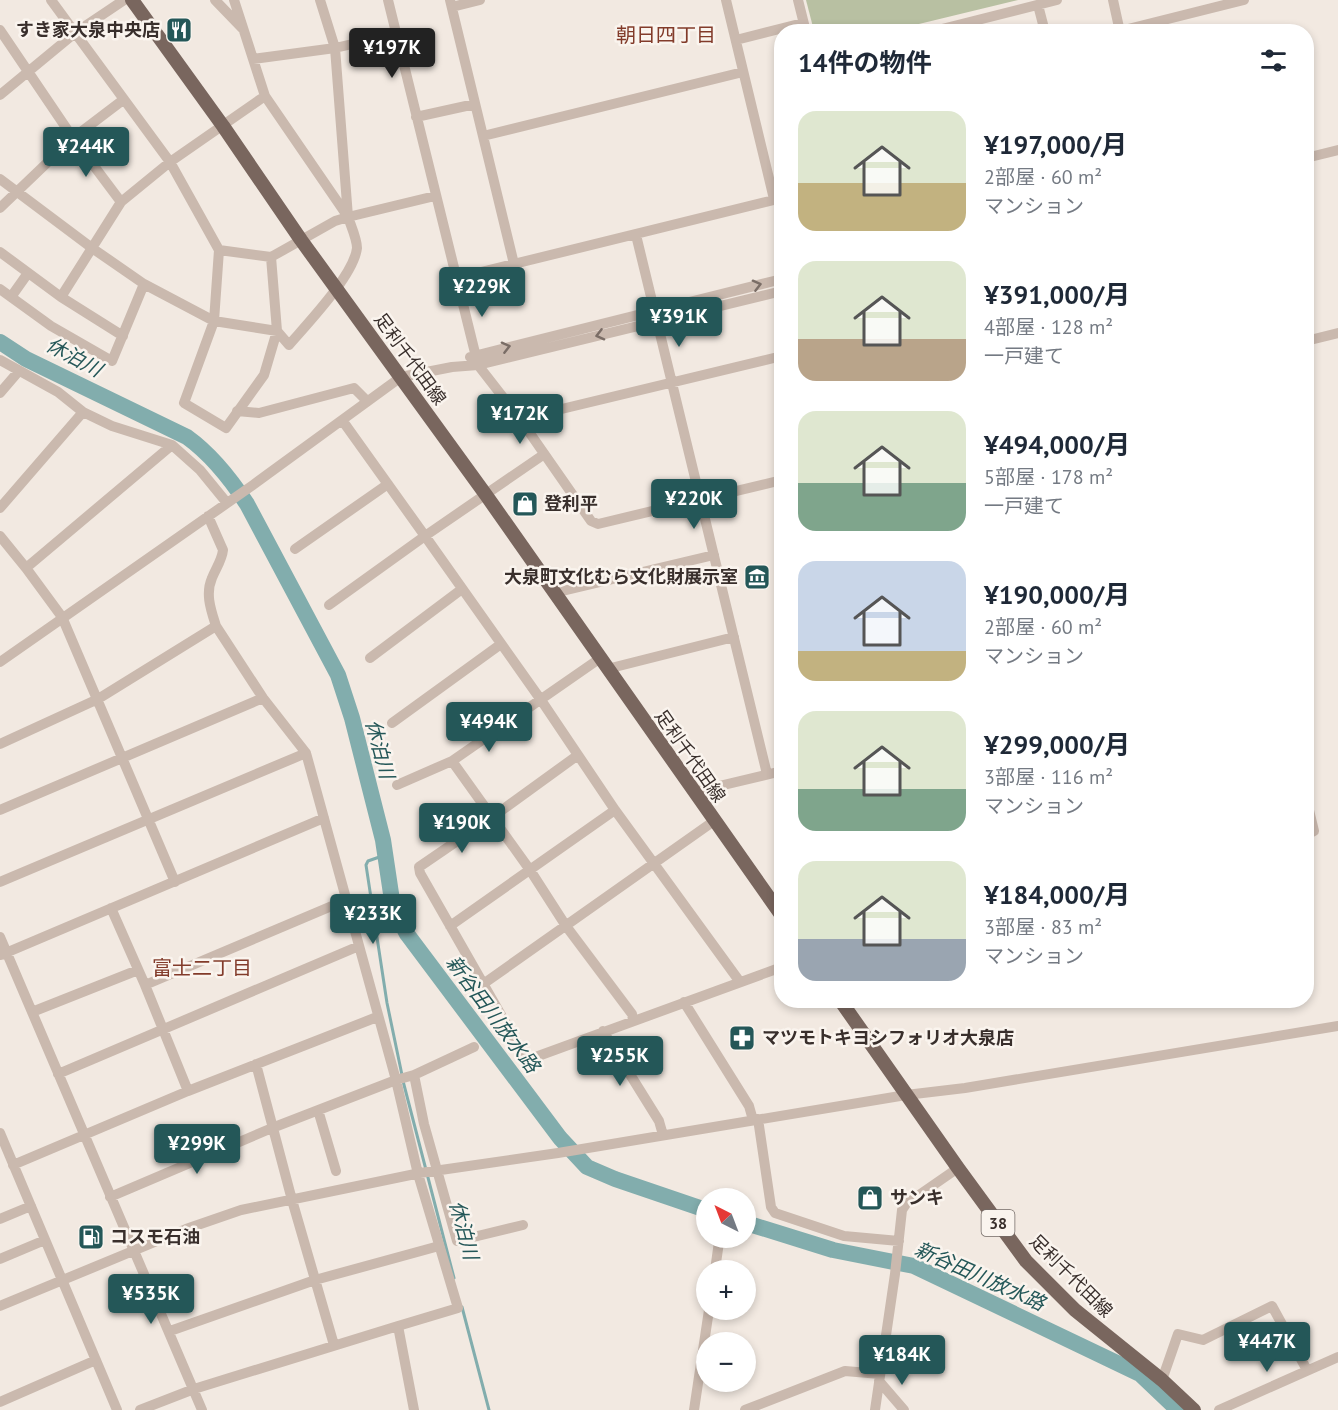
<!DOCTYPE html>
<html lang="ja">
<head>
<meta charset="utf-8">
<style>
	:root { --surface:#fff; --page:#f6f6f7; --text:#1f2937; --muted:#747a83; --accent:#245758 }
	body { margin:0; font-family:"PT Sans","Noto Sans JP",sans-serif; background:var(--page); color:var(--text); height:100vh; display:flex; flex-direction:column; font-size:22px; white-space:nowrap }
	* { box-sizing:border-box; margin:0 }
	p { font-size:20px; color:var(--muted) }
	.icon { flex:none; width:33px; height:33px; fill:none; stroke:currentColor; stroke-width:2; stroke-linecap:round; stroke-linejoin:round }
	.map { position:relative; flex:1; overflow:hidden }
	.panel { position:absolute; left:774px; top:24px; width:540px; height:984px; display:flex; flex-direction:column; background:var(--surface); border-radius:24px; box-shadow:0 3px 9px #0003 }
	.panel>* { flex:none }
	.needle { width:39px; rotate:318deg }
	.controls { position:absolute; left:696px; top:1188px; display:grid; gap:12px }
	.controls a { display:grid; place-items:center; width:60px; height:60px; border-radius:50%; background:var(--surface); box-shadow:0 3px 9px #0003; font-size:30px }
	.price { position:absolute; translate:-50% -51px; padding:0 14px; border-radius:6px; background:var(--accent); color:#fff; font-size:20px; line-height:39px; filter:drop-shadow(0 2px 3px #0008) }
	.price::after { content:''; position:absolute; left:50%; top:36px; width:18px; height:14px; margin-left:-9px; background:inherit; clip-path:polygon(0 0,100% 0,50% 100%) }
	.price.active { background:#222; color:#fff }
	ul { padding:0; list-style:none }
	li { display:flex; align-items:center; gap:18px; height:150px; padding:0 24px }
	li span { display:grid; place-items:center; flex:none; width:168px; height:120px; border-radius:18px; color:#555 }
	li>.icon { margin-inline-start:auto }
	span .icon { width:72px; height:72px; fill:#fffc; stroke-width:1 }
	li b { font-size:26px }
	h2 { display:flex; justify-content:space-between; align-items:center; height:72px; padding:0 24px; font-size:26px }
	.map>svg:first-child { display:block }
	.green { fill:#b8c0a2 }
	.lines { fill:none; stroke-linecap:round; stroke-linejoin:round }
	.stream { stroke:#82adad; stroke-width:3 }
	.river { stroke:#82adad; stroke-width:16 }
	.minor { stroke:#cab9ae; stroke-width:10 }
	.major { stroke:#79665e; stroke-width:14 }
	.oneway { stroke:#7a6d66 }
	.labels { text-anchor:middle; stroke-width:5; stroke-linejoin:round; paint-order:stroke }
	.shield { fill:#faf4ee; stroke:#736a66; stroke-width:1.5 }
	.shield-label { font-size:16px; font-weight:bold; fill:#392f2c }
	.poi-label { font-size:18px; font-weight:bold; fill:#392f2c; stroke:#faf4ee; text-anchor:start }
	.street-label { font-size:18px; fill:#392f2c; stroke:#faf4ee }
	.neighbourhood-label { font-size:20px; fill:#823b2a; stroke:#faf4ee }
	.water-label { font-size:20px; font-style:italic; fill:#245758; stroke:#faf4ee }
</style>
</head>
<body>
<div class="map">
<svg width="1338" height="1410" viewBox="0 0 1338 1410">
	<rect width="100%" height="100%" fill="#f2e9e1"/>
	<path class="green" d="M 806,0 L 1018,0 L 890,31 L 814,31 Z"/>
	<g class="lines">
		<path class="stream" d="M 385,855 L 368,861 L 366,865 L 387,1003 L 402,1075
			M 403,1081 L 454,1278
			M 462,1307 L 489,1410"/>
		<path class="river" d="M 0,342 L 26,359 L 187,437 C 212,455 230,478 247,504 L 338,675 L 352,718 L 383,840 L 393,907 L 407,934 L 560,1138 L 587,1167 L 615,1179 L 706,1210
			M 746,1223 L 833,1250 L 914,1266 L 1140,1374 L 1178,1410"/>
		<path class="minor" d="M 215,0 L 242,28
			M 320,0 L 335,48 L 348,217 L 435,196
			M 388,0 L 478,365 L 520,419 L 591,521 L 598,524 L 782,480
			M 450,0 L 514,264
			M 726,0 L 774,199
			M 798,0 L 806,32
			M 1113,0 L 1120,32
			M 1038,5 L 1045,32
			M 452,7 L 480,0
			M 0,30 L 73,138 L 121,202
			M 1120,31 L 1244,0
			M 930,32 L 1057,0
			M 736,40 L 803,23
			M 253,59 L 335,48 L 396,34
			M 0,95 L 75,33 L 124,0
			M 416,117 L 475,104
			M 483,136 L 743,72
			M 1306,158 L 1338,150
			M 0,179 L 92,248 L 144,284 L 214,321 L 277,331 L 264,375 L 226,428 L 184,403 L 214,321 L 219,250 L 170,162 L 51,0
			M 0,208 L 73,138 L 123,100
			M 636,235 L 767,774
			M 219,250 L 271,257 L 335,221 L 348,217 L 265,96
			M 0,252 L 61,297 L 121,202 L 170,162 L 265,96 L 234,0
			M 271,257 L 277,331 L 289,345 C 308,323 354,275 357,248 C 357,239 351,226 348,217
			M 457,278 L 782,198
			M 0,289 L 51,326 L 112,361 L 144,284
			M 11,297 L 28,273
			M 61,297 L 123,336
			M 1306,341 L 1338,333
			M 470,357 L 782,279
			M 0,360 L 58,392 L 83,412 L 112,426 L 172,445 L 200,470 L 227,503
			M 0,393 L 18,372
			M 237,411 L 259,413 L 354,388 L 367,401
			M 520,419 L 782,356
			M 342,420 L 425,536 L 543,455
			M 0,508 L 83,412
			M 208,516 L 223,550 C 222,560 216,568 212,578 C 205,594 211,610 216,626
			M 0,536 L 26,568 L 62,617 L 175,882
			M 295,549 L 388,484
			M 26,568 L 172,445
			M 554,593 L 714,555
			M 329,605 L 425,536 L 541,700 L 615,810 L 740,982
			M 370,658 L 462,589
			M 599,659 L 452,761 L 530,870 L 566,926 L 632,1014 L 633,1020
			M 0,662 L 253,485 L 401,377 L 452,367 L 478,365 L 782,291
			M 607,669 L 734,637
			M 392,723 L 501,644
			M 0,744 L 98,699 L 216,626 L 263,698 L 306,753 L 396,1080 L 418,1174 L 458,1308 L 398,1326
			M 578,755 L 498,813 L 419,867 L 420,873 L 525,1057 L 530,1059 L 782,967
			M 397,785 L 452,761
			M 694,792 L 782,771
			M 1306,798 L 1314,831 L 1306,835
			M 0,810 L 263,698
			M 0,882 L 306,753
			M 111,908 L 145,985 L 188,1091
			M 450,926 L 615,810
			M 0,937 L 202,1410
			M 1,955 L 324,818
			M 486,982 L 714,821
			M 145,985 L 346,900
			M 684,1002 L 749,1106 L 753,1120
			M 32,1012 L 138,970
			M 603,1031 L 659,1121 L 663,1135
			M 256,1064 L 292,1200 L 334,1345
			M 58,1074 L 359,946
			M 414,1075 L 424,1124 L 457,1241 L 523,1225
			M 318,1110 L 336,1171
			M 758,1119 L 771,1207 L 775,1213 L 844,1236 L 899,1241
			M 0,1133 L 117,1410
			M 13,1165 L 188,1091 L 377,1017
			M 110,1197 L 272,1128 L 396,1080 L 414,1075 L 474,1047
			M 0,1219 L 31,1206
			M 0,1259 L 45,1240
			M 715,1270 L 719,1242
			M 0,1306 L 186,1229 L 241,1210 L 420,1173 L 558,1153 L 906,1095 L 965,1088 L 1338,1026
			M 170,1331 L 315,1280 L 439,1246
			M 1162,1380 L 1178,1334 L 1203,1340 L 1272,1306 L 1307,1370
			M 879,1381 L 904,1410
			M 0,1402 L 96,1360
			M 140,1410 L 194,1389 L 398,1326 L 414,1410
			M 694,1410 L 709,1310
			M 745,1410 L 845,1371 L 880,1374
			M 875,1410 L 895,1274 L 902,1210 L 906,1204 L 958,1168
			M 1219,1410 L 1338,1357"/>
		<path class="major" d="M 132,0 L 223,126 L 301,240 L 486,495 L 782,916
			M 840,1000 L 958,1168 L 1026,1261 L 1075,1310 L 1162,1380 L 1194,1410"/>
	</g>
	<defs><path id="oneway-chevron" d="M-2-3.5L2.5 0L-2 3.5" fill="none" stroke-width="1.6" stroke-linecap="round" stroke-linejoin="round" transform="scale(1.5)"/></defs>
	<g class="oneway">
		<use href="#oneway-chevron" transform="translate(757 285) rotate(-14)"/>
		<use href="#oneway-chevron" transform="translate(600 335) rotate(166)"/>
		<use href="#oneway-chevron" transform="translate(506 347) rotate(-14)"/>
	</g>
	<defs>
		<symbol id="restaurant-square" viewBox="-11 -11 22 22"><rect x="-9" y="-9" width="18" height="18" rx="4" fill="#245758" stroke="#faf4ee"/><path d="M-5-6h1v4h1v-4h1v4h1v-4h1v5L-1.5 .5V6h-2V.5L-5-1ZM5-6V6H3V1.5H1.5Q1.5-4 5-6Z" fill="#fff"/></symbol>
		<symbol id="shop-square" viewBox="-11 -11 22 22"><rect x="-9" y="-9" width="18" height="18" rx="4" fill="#245758" stroke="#faf4ee"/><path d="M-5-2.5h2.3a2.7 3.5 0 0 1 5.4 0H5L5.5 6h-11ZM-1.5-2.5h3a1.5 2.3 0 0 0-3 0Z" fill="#fff"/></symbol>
		<symbol id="museum-square" viewBox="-11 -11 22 22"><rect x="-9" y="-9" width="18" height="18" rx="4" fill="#245758" stroke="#faf4ee"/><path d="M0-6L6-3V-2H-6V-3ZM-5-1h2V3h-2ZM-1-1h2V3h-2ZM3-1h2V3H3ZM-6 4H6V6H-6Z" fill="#fff"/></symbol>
		<symbol id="pharmacy-square" viewBox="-11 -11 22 22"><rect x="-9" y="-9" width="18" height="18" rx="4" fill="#245758" stroke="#faf4ee"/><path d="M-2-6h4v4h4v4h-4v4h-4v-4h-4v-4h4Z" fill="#fff"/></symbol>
		<symbol id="fuel-square" viewBox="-11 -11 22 22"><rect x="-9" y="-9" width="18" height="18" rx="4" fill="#245758" stroke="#faf4ee"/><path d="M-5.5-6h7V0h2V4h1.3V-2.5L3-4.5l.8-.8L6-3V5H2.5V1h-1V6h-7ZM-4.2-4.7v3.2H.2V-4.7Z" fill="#fff"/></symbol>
	</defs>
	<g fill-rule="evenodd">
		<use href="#restaurant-square" x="164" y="15" width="30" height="30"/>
		<use href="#shop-square" x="510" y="489" width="30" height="30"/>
		<use href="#museum-square" x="742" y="562" width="30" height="30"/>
		<use href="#pharmacy-square" x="727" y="1023" width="30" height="30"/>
		<use href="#shop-square" x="855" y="1183" width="30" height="30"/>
		<use href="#fuel-square" x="76" y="1222" width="30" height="30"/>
	</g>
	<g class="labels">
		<rect class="shield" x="981.5" y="1210" width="33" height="26" rx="4.5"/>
		<g class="shield-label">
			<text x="998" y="1229">38</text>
		</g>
		<g class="poi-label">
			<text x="160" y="36" text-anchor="end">すき家大泉中央店</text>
			<text x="544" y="510">登利平</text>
			<text x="738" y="583" text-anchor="end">大泉町文化むら文化財展示室</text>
			<text x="762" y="1044">マツモトキヨシフォリオ大泉店</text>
			<text x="890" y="1204">サンキ</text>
			<text x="110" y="1243">コスモ石油</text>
		</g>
		<g class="street-label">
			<text transform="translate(410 359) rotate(54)" y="6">足利千代田線</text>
			<text transform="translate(690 756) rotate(55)" y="6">足利千代田線</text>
			<text transform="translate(1071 1276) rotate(45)" y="6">足利千代田線</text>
		</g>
		<g class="neighbourhood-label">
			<text x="666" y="42">朝日四丁目</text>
			<text x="202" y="975">富士二丁目</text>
		</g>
		<g class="water-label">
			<text transform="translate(74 357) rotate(28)" y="7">休泊川</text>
			<text transform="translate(380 749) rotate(75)" y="7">休泊川</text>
			<text transform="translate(493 1014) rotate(53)" y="7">新谷田川放水路</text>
			<text transform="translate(464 1230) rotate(75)" y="7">休泊川</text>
			<text transform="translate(980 1276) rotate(24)" y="7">新谷田川放水路</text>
		</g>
	</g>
</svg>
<div class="controls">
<a><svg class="needle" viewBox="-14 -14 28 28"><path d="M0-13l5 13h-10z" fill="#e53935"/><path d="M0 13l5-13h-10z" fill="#747a83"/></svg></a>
<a>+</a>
<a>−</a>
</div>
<b class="price active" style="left:392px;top:79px">¥197K</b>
<b class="price" style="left:86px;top:178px">¥244K</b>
<b class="price" style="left:482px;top:318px">¥229K</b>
<b class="price" style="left:679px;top:348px">¥391K</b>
<b class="price" style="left:520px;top:445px">¥172K</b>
<b class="price" style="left:694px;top:530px">¥220K</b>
<b class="price" style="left:489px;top:753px">¥494K</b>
<b class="price" style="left:462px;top:854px">¥190K</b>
<b class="price" style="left:373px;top:945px">¥233K</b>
<b class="price" style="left:620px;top:1087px">¥255K</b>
<b class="price" style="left:197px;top:1175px">¥299K</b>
<b class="price" style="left:151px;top:1325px">¥535K</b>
<b class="price" style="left:1267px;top:1373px">¥447K</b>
<b class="price" style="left:902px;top:1386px">¥184K</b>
<section class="panel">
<h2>14件の物件<svg class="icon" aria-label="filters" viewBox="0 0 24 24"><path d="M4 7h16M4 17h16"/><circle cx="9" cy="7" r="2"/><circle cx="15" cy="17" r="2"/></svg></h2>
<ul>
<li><span style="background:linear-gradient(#dfe7d0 60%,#c2b280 0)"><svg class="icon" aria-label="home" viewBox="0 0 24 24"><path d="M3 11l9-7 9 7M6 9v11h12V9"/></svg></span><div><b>¥197,000/月</b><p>2部屋 · 60 m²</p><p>マンション</p></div></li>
<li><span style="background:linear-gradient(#dfe7d0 65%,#b9a48a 0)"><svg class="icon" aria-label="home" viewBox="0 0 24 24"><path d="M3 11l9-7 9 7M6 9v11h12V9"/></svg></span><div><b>¥391,000/月</b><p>4部屋 · 128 m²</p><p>一戸建て</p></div></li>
<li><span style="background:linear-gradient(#dfe7d0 60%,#7fa58c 0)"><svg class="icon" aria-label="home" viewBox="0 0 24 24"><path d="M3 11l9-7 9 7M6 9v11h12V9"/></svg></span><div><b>¥494,000/月</b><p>5部屋 · 178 m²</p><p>一戸建て</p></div></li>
<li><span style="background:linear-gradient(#c9d6e8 75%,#c2b280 0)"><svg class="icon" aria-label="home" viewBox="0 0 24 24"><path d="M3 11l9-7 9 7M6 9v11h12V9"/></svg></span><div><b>¥190,000/月</b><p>2部屋 · 60 m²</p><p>マンション</p></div></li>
<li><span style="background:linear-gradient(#dfe7d0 65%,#7fa58c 0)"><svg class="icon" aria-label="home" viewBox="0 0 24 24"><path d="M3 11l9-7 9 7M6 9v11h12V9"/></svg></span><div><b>¥299,000/月</b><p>3部屋 · 116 m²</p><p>マンション</p></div></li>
<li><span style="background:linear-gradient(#dfe7d0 65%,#9aa5b1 0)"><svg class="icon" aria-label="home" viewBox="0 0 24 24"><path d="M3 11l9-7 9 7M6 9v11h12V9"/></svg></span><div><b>¥184,000/月</b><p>3部屋 · 83 m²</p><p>マンション</p></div></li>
</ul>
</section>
</div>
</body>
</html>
